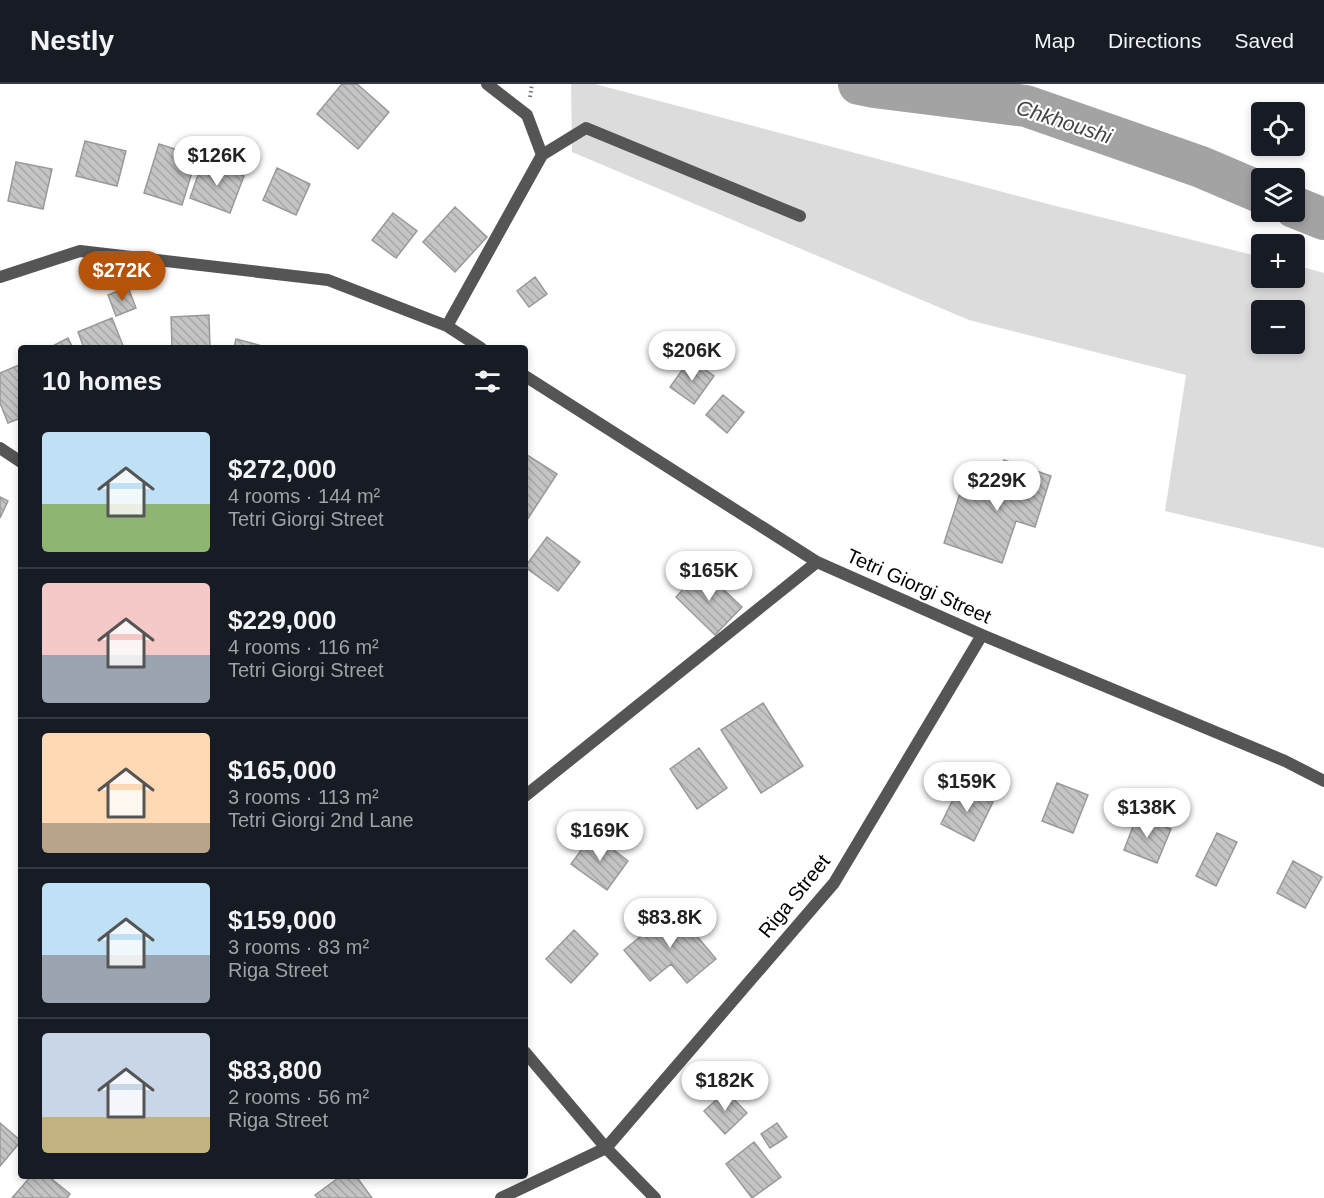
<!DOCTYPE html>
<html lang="en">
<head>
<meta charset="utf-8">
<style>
	:root { --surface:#171b24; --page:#20242c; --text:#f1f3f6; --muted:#9ea1a6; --line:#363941; --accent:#b45309 }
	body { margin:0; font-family:Arial,sans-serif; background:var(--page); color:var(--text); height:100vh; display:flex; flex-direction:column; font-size:22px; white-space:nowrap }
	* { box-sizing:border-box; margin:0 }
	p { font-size:20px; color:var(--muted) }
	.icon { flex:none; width:33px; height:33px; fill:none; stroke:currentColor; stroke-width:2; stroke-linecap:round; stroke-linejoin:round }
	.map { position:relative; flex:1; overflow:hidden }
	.details { position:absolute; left:18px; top:261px; width:510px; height:834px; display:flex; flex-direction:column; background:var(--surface); border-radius:6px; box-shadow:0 3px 9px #0003 }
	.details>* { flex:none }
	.buttons { position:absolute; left:1251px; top:18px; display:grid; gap:12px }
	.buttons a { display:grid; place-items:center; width:54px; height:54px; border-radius:6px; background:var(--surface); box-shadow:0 3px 9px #0003; font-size:30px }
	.price { position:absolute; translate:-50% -51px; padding:0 14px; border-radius:21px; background:#fff; color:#222; font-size:20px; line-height:39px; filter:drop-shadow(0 2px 3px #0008) }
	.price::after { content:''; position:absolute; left:50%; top:36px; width:18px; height:14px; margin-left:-9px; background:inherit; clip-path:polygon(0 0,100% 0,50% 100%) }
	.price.selected { background:var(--accent); color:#fff }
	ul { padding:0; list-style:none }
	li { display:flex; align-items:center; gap:18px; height:150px; padding:0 24px }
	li+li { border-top:2px solid var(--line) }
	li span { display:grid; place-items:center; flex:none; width:168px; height:120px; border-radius:6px; color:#555 }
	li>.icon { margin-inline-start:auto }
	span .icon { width:72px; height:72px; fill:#fffc; stroke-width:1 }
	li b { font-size:26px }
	h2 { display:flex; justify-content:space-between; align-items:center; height:72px; padding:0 24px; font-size:26px }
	header { display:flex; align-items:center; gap:36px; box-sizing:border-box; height:84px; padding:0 30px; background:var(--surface); border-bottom:2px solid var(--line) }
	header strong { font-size:28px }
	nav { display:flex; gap:33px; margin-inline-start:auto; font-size:21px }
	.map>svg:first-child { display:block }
	.green { fill:#dcdcdc; fill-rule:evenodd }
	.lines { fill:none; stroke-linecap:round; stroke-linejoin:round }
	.river { stroke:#a3a3a3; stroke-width:42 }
	.building { fill:url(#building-back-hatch); stroke:#999; stroke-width:1.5 }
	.path { stroke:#777; stroke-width:4; stroke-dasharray:1.5 3; stroke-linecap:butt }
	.service { stroke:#555; stroke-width:12 }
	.minor { stroke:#555; stroke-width:12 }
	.labels { text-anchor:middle; stroke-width:4.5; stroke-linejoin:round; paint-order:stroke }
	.street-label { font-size:20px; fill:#000; stroke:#fff }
	.water-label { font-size:21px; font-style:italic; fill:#444; stroke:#fff }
</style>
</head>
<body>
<header>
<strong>Nestly</strong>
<nav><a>Map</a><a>Directions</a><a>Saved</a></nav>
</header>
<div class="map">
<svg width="1324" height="1114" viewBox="0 0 1324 1114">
	<defs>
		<pattern id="building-back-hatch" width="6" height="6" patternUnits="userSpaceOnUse" patternTransform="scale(1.5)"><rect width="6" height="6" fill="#c4c4c4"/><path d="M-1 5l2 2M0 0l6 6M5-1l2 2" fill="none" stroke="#a7a7a7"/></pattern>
	</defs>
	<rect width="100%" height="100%" fill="#fff"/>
	<path class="green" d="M 571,0 L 595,0 L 1048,120 L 1261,173 L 1262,194 L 1294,194 L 1295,181 L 1324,189 L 1324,464 L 1165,427 L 1186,291 L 969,236 L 572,68 ZM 1262,226 L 1294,226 L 1294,260 L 1262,260 Z"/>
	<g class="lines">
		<path class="river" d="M 859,0 L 874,3 L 1026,22 L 1201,83 L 1262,109
			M 1294,123 L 1324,135"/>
	</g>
	<path class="building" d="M 342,0 L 357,0 L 389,28 L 358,65 L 317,30 Z
		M 85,57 L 126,67 L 117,102 L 76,92 Z
		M 159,60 L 197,72 L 182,121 L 144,109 Z
		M 203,77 L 244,92 L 230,129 L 190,114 Z
		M 16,78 L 52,85 L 43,125 L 8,117 Z
		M 277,84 L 310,100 L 296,131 L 263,116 Z
		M 455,123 L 487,153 L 455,188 L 423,158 Z
		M 393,129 L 417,147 L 396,174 L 372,156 Z
		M 535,193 L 547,210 L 529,223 L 517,207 Z
		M 128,203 L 136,224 L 116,232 L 108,211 Z
		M 209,231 L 210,264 L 172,264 L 171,233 Z
		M 112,234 L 124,264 L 84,264 L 78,248 Z
		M 68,254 L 73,264 L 49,264 Z
		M 236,255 L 266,263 L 266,264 L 234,264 Z
		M 690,275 L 714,292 L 694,320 L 670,303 Z
		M 19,281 L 21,285 L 21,334 L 8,339 L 0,319 L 0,289 Z
		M 723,311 L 744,328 L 727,349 L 706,331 Z
		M 527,371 L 557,390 L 525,439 L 525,374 Z
		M 1004,376 L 1051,392 L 1035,443 L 1016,437 L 1002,479 L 944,459 L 962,403 L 992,413 Z
		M 0,413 L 8,417 L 0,434 Z
		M 547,453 L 580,478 L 558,507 L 525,483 Z
		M 702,485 L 742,523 L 715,551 L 676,513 Z
		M 763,619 L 803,682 L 761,709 L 721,646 Z
		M 699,664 L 727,704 L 697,725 L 670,685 Z
		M 1057,699 L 1088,711 L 1073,749 L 1042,737 Z
		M 960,701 L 993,718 L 974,757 L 941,740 Z
		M 1137,732 L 1171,745 L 1157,779 L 1124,766 Z
		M 1217,749 L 1237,758 L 1216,802 L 1196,792 Z
		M 593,750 L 628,777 L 607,806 L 571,780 Z
		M 1293,777 L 1322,793 L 1305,824 L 1277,809 Z
		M 674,825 L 716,875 L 687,899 L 671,880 L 650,897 L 624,866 Z
		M 574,846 L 598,870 L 571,899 L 546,875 Z
		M 726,1007 L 747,1029 L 725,1050 L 704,1027 Z
		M 0,1039 L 21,1057 L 0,1082 Z
		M 777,1039 L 787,1053 L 770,1064 L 761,1050 Z
		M 754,1058 L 781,1093 L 752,1114 L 726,1080 Z
		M 31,1092 L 48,1092 L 70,1110 L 67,1114 L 12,1114 Z
		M 341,1092 L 356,1092 L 372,1114 L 318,1114 L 315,1111 Z"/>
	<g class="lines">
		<path class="path" d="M 530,13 L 532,0"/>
		<path class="service" d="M 542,71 L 586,44 L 800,132"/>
		<path class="minor" d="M 0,193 L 80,167 L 328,196 L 447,242 L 481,264
			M 447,242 L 542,71 L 527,31 L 487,0
			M 525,292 L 817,478 L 982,551 L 1285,677 L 1324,697
			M 0,364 L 21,378
			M 525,712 L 817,478
			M 525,968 L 606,1064 L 655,1114
			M 501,1114 L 606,1064 L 834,799 L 982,551"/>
	</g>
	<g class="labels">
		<g class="street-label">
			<text transform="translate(919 502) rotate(24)" y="7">Tetri Giorgi Street</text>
			<text transform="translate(794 812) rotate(-51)" y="7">Riga Street</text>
		</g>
		<g class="water-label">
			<text transform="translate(1064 38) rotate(18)" y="7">Chkhoushi</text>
		</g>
	</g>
</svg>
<div class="buttons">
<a><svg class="icon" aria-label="locate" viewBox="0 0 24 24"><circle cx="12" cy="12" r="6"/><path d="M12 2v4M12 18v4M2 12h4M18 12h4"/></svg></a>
<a><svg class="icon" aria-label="layers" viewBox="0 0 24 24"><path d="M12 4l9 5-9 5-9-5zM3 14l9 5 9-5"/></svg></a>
<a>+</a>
<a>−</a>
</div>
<b class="price" style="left:217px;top:103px">$126K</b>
<b class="price selected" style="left:122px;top:218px">$272K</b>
<b class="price" style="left:692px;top:298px">$206K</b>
<b class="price" style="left:997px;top:428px">$229K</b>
<b class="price" style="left:709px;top:518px">$165K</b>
<b class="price" style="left:967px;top:729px">$159K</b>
<b class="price" style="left:1147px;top:755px">$138K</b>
<b class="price" style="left:600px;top:778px">$169K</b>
<b class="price" style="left:670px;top:865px">$83.8K</b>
<b class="price" style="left:725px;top:1028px">$182K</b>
<section class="details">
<h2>10 homes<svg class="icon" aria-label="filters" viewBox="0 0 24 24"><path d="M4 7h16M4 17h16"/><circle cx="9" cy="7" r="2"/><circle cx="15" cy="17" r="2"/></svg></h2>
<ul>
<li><span style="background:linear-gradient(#bfe0f5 60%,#8fb573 0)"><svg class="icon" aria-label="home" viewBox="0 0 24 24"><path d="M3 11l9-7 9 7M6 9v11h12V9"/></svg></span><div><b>$272,000</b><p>4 rooms · 144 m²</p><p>Tetri Giorgi Street</p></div></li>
<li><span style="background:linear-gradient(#f6c9c9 60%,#9aa5b1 0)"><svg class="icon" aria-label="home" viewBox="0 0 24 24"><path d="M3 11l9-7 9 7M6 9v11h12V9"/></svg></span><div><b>$229,000</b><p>4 rooms · 116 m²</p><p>Tetri Giorgi Street</p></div></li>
<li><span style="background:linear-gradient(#ffd9b3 75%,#b9a48a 0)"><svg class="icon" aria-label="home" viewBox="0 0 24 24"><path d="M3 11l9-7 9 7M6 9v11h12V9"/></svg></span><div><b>$165,000</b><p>3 rooms · 113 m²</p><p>Tetri Giorgi 2nd Lane</p></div></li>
<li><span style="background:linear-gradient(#bfe0f5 60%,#9aa5b1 0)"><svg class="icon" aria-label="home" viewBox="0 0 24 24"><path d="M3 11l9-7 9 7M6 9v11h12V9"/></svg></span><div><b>$159,000</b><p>3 rooms · 83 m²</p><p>Riga Street</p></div></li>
<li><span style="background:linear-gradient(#c9d6e8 70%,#c2b280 0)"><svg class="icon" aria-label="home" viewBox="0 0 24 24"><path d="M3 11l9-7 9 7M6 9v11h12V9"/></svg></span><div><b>$83,800</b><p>2 rooms · 56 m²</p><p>Riga Street</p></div></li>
</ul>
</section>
</div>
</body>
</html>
